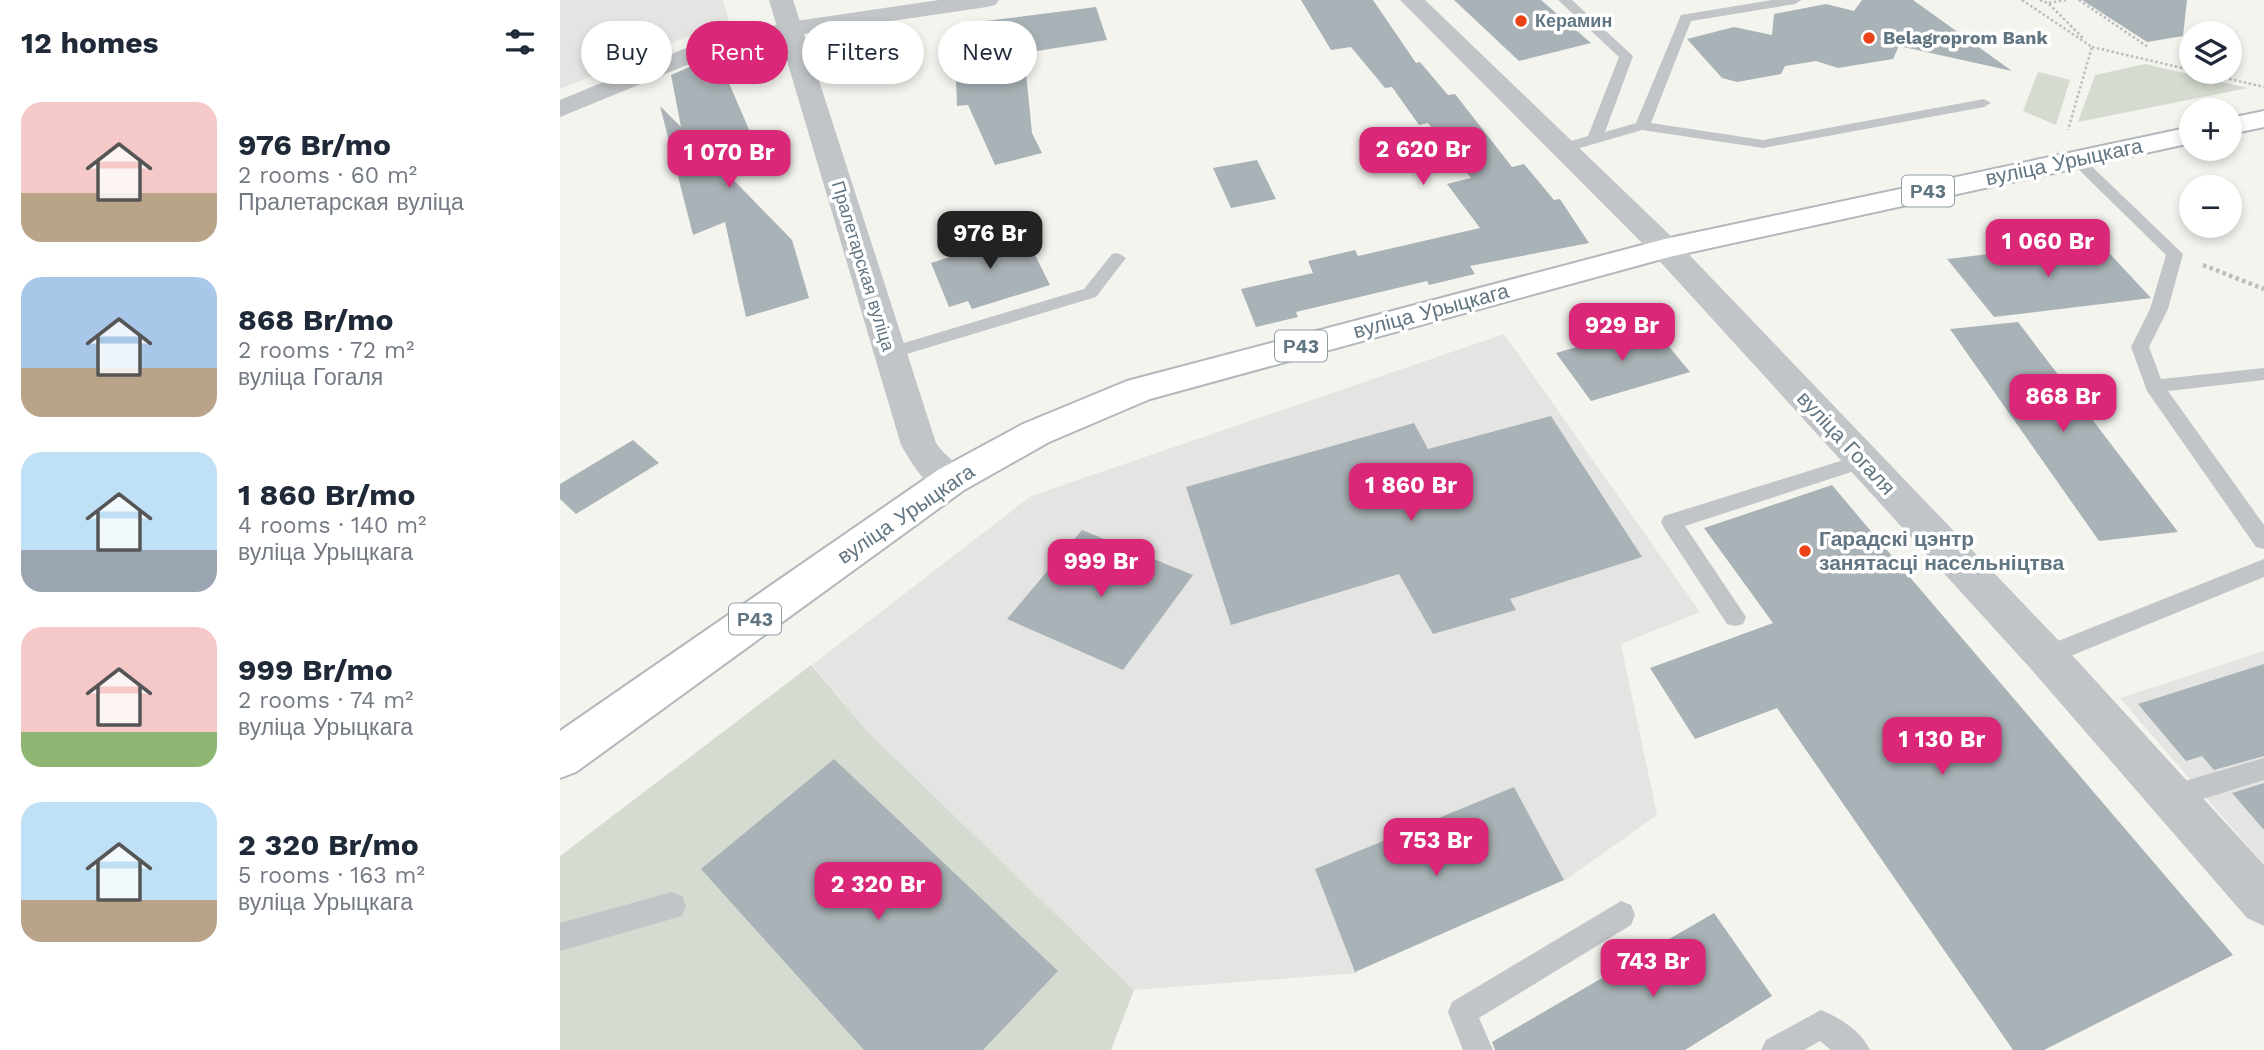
<!DOCTYPE html>
<html lang="en">
<head>
<meta charset="utf-8">
<style>
	:root { --surface:#fff; --page:#f2f2f3; --text:#1f2937; --muted:#747a83; --accent:#db2777 }
	body { margin:0; font-family:"Work Sans",sans-serif; background:var(--page); color:var(--text); height:100vh; display:flex; flex-direction:column; font-size:26px; white-space:nowrap }
	* { box-sizing:border-box; margin:0 }
	p { font-size:23px; color:var(--muted) }
	.icon { flex:none; width:38px; height:38px; fill:none; stroke:currentColor; stroke-width:2; stroke-linecap:round; stroke-linejoin:round }
	.map { position:relative; flex:1; overflow:hidden }
	.panel { display:flex; flex-direction:column; background:var(--surface); width:560px }
	.panel>* { flex:none }
	.guide { position:absolute; left:21px; top:21px; width:665px; height:63px; display:flex; gap:14px }
	.fabs { position:absolute; left:1619px; top:21px; display:grid; gap:14px }
	.fabs a { display:grid; place-items:center; width:63px; height:63px; border-radius:50%; background:var(--surface); box-shadow:0 4px 10px #0003; font-size:35px }
	.price { position:absolute; translate:-50% -60px; padding:0 16px; border-radius:14px; background:var(--accent); color:#fff; font-size:23px; line-height:46px; filter:drop-shadow(0 2px 4px #0008) }
	.price::after { content:''; position:absolute; left:50%; top:42px; width:21px; height:16px; margin-left:-10px; background:inherit; clip-path:polygon(0 0,100% 0,50% 100%) }
	.price.on { background:#222; color:#fff }
	ul { padding:0; list-style:none }
	li { display:flex; align-items:center; gap:21px; height:175px; padding:0 21px }
	li span { display:grid; place-items:center; flex:none; width:196px; height:140px; border-radius:21px; color:#555 }
	li>.icon { margin-inline-start:auto }
	span .icon { width:84px; height:84px; fill:#fffc; stroke-width:1 }
	li b { font-size:30px }
	h2 { display:flex; justify-content:space-between; align-items:center; height:84px; padding:0 21px; font-size:30px }
	.chip { padding:0 24px; border-radius:32px; background:var(--surface); box-shadow:0 4px 10px #0003; font-size:24px; line-height:63px }
	.chip.on { background:var(--accent); color:#fff }
	main { display:flex; flex:1; min-height:0 }
	.map>svg:first-child { display:block }
	.built { fill:#e4e5e3 }
	.green { fill:#d5dbd0 }
	.building { fill:#a9b2b6 }
	.lines { fill:none; stroke-linecap:round; stroke-linejoin:round }
	.primary-casing { stroke:#b2b7ba; stroke-width:4 }
	.path-far1 { stroke:#babdbf; stroke-width:2.5; stroke-dasharray:2.5 2.5; stroke-linecap:butt }
	.path { stroke:#babdbf; stroke-width:4.5; stroke-dasharray:3.5 3.5; stroke-linecap:butt }
	.service { fill:#c1c5c8; fill-rule:evenodd }
	.minor { fill:#c1c5c8; fill-rule:evenodd }
	.tertiary { fill:#c1c5c8; fill-rule:evenodd }
	.primary { fill:#fff; fill-rule:evenodd }
	.poi-dot { fill:#ec4217; stroke:#fff; stroke-width:2.5 }
	.labels { text-anchor:middle; stroke-width:7; stroke-linejoin:round; paint-order:stroke }
	.far-poi-label { font-size:18px; font-weight:bold; fill:#617582; stroke:#fff; text-anchor:start }
	.far-street-label { font-size:18px; fill:#617582; stroke:#fff }
	.shield { fill:#fff; stroke:#909ea8; stroke-width:2 }
	.shield-label { font-size:19px; font-weight:bold; fill:#617582 }
	.street-label { font-size:21px; fill:#617582; stroke:#fff }
	.poi-label { font-size:21px; font-weight:bold; fill:#617582; stroke:#fff; text-anchor:start }
</style>
</head>
<body>
<main>
<section class="panel">
<h2>12 homes<svg class="icon" aria-label="filters" viewBox="0 0 24 24"><path d="M4 7h16M4 17h16"/><circle cx="9" cy="7" r="2"/><circle cx="15" cy="17" r="2"/></svg></h2>
<ul>
<li><span style="background:linear-gradient(#f6c9c9 65%,#b9a48a 0)"><svg class="icon" aria-label="home" viewBox="0 0 24 24"><path d="M3 11l9-7 9 7M6 9v11h12V9"/></svg></span><div><b>976 Br/mo</b><p>2 rooms · 60 m²</p><p>Пралетарская вуліца</p></div></li>
<li><span style="background:linear-gradient(#a9c7e8 65%,#b9a48a 0)"><svg class="icon" aria-label="home" viewBox="0 0 24 24"><path d="M3 11l9-7 9 7M6 9v11h12V9"/></svg></span><div><b>868 Br/mo</b><p>2 rooms · 72 m²</p><p>вуліца Гогаля</p></div></li>
<li><span style="background:linear-gradient(#bfe0f5 70%,#9aa5b1 0)"><svg class="icon" aria-label="home" viewBox="0 0 24 24"><path d="M3 11l9-7 9 7M6 9v11h12V9"/></svg></span><div><b>1 860 Br/mo</b><p>4 rooms · 140 m²</p><p>вуліца Урыцкага</p></div></li>
<li><span style="background:linear-gradient(#f6c9c9 75%,#8fb573 0)"><svg class="icon" aria-label="home" viewBox="0 0 24 24"><path d="M3 11l9-7 9 7M6 9v11h12V9"/></svg></span><div><b>999 Br/mo</b><p>2 rooms · 74 m²</p><p>вуліца Урыцкага</p></div></li>
<li><span style="background:linear-gradient(#bfe0f5 70%,#b9a48a 0)"><svg class="icon" aria-label="home" viewBox="0 0 24 24"><path d="M3 11l9-7 9 7M6 9v11h12V9"/></svg></span><div><b>2 320 Br/mo</b><p>5 rooms · 163 m²</p><p>вуліца Урыцкага</p></div></li>
</ul>
</section>
<div class="map">
<svg width="1704" height="1050" viewBox="0 0 1704 1050">
	<rect width="100%" height="100%" fill="#f4f4ef"/>
	<path class="built" d="M 0,0 L 163,0 L 169,20 L 0,89 Z
		M 944,334 L 1140,612 L 1061,644 L 1097,815 L 1004,881 L 954,788 L 755,869 L 798,973 L 574,990 L 308,732 L 252,665 L 471,496 Z
		M 1704,651 L 1704,865 L 1560,698 Z"/>
	<path class="green" d="M 1585,64 L 1688,88 L 1518,122 L 1535,75 Z
		M 1478,72 L 1510,80 L 1496,125 L 1463,111 Z
		M 251,665 L 308,732 L 574,990 L 551,1050 L 0,1050 L 0,856 Z"/>
	<path class="building" d="M 741,0 L 813,0 L 856,63 L 860,62 L 888,95 L 895,94 L 952,167 L 964,164 L 994,200 L 1000,199 L 1029,243 L 910,266 L 915,274 L 869,285 L 867,281 L 736,312 L 738,317 L 696,327 L 681,289 L 753,273 L 748,261 L 795,250 L 798,256 L 920,228 L 887,184 L 911,178 L 868,123 L 859,125 L 832,87 L 825,88 L 791,47 L 771,50 Z
		M 894,0 L 981,0 L 1031,43 L 959,61 Z
		M 1302,0 L 1353,0 L 1452,71 L 1339,46 L 1333,59 L 1278,68 L 1256,61 L 1225,66 L 1221,74 L 1177,82 L 1162,78 L 1127,39 L 1174,27 L 1212,35 L 1214,14 L 1266,4 L 1294,11 Z
		M 1522,0 L 1627,0 L 1623,36 L 1587,42 Z
		M 536,7 L 547,40 L 464,53 L 472,133 L 482,153 L 435,165 L 408,105 L 397,106 L 394,25 Z
		M 136,64 L 145,70 L 162,67 L 197,148 L 152,158 L 232,240 L 249,298 L 186,317 L 165,222 L 133,235 L 100,106 L 121,127 L 111,75 Z
		M 697,160 L 716,199 L 671,208 L 653,168 Z
		M 462,229 L 490,285 L 412,309 L 408,301 L 389,307 L 371,263 L 396,255 L 397,248 Z
		M 1538,241 L 1591,298 L 1434,317 L 1387,259 Z
		M 1458,322 L 1618,532 L 1539,541 L 1390,329 Z
		M 1092,326 L 1130,372 L 1031,401 L 996,353 Z
		M 991,416 L 1082,557 L 950,599 L 956,610 L 873,634 L 839,574 L 671,625 L 626,487 L 854,423 L 868,449 Z
		M 73,440 L 99,463 L 16,514 L 0,499 L 0,484 Z
		M 1272,485 L 1348,575 L 1673,955 L 1484,1050 L 1453,1050 L 1217,708 L 1135,739 L 1090,668 L 1213,623 L 1144,528 Z
		M 522,530 L 633,575 L 563,670 L 447,619 Z
		M 1704,664 L 1704,756 L 1654,770 L 1642,756 L 1626,761 L 1578,704 Z
		M 274,759 L 498,971 L 423,1050 L 304,1050 L 141,869 Z
		M 1704,783 L 1704,830 L 1672,793 Z
		M 954,787 L 1004,880 L 795,972 L 755,869 Z
		M 1154,913 L 1212,996 L 1125,1050 L 935,1050 L 932,1042 Z"/>
	<g class="lines">
		<defs>
			<path id="primary" d="M 1704,111 L 1704,127 L 1670,134 L 1670,118 Z
				M 1631,127 L 1631,143 L 1109,257 L 590,399 L 489,442 L 404,490 L 16,772 L 0,778 L 0,731 L 378,470 L 463,424 L 567,381 L 1105,239 Z"/>
		</defs>
		<use href="#primary" class="primary-casing"/>
		<path class="path-far1" d="M 1462,0 L 1532,47 L 1508,130
			M 1480,0 L 1488,3 L 1523,38
			M 1519,0 L 1588,47
			M 1489,3 L 1506,0
			M 1532,47 L 1631,70
			M 1640,72 L 1704,87"/>
		<path class="path" d="M 1643,265 L 1704,289"/>
		<path class="service" d="M 998,0 L 1012,0 L 1073,56 L 1045,132 L 1076,123 L 1121,15 L 1212,0 L 1241,0 L 1235,4 L 1131,21 L 1091,123 L 1203,140 L 1424,99 L 1431,103 L 1424,107 L 1203,148 L 1082,130 L 1003,153 L 995,148 L 998,145 L 1028,136 L 1059,57 Z
			M 1516,154 L 1521,156 L 1623,254 L 1608,309 L 1589,347 L 1601,379 L 1704,368 L 1704,380 L 1608,391 L 1704,525 L 1704,549 L 1696,547 L 1587,391 L 1571,347 L 1590,309 L 1606,255 L 1511,162 L 1508,159 L 1511,156 Z
			M 558,253 L 566,258 L 536,297 L 330,359 L 324,357 L 321,353 L 324,349 L 524,289 L 552,254 Z
			M 1303,454 L 1310,456 L 1313,461 L 1310,466 L 1125,526 L 1186,617 L 1183,624 L 1175,626 L 1167,624 L 1104,528 L 1101,522 L 1104,516 Z
			M 1704,559 L 1704,577 L 1486,666 L 1478,663 L 1474,656 L 1478,649 Z
			M 1704,758 L 1704,780 L 1611,809 L 1602,805 L 1598,797 L 1602,789 L 1611,785 Z
			M 112,892 L 122,896 L 126,906 L 122,916 L 0,951 L 0,923 Z
			M 1061,901 L 1071,905 L 1075,915 L 1071,925 L 919,1018 L 933,1050 L 903,1050 L 888,1012 L 892,1002 Z
			M 1261,1010 C 1279,1017 1302,1032 1310,1050 L 1271,1050 L 1260,1041 L 1244,1050 L 1201,1050 L 1206,1040 Z"/>
		<path class="minor" d="M 379,0 L 439,0 L 435,5 L 427,7 L 229,36 L 149,56 L 0,117 L 0,100 L 131,46 L 229,22 Z
			M 840,0 L 865,0 L 1116,241 L 1501,643 L 1704,865 L 1704,926 L 1687,918 L 1471,669 L 1094,255 Z"/>
		<path class="tertiary" d="M 209,0 L 233,0 L 376,443 C 386,458 401,465 410,480 L 404,490 C 372,500 355,469 341,445 Z"/>
		<use href="#primary" class="primary"/>
	</g>
	<g class="poi-dot">
		<circle cx="961" cy="21" r="7"/>
		<circle cx="1309" cy="38" r="7"/>
		<circle cx="1245" cy="551" r="7"/>
	</g>
	<g class="labels">
		<g class="far-poi-label">
			<text x="975" y="27">Керамин</text>
			<text x="1323" y="44">Belagroprom Bank</text>
		</g>
		<g class="far-street-label">
			<text transform="translate(303 266) rotate(73)" y="6">Пралетарская вуліца</text>
		</g>
		<g class="shield">
			<rect x="1342" y="175.5" width="52" height="31" rx="5"/>
			<rect x="715" y="330.5" width="52" height="31" rx="5"/>
			<rect x="169" y="603.5" width="52" height="31" rx="5"/>
		</g>
		<g class="shield-label">
			<text x="1368" y="198">Р43</text>
			<text x="741" y="353">Р43</text>
			<text x="195" y="626">Р43</text>
		</g>
		<g class="street-label">
			<text transform="translate(1504 162) rotate(-12)" y="7">вуліца Урыцкага</text>
			<text transform="translate(871 311) rotate(-15)" y="7">вуліца Урыцкага</text>
			<text transform="translate(1286 443) rotate(47)" y="7">вуліца Гогаля</text>
			<text transform="translate(346 514) rotate(-34)" y="7">вуліца Урыцкага</text>
		</g>
		<g class="poi-label">
			<text x="1259" y="546">Гарадскі цэнтр<tspan x="1259" dy="24">занятасці насельніцтва</tspan></text>
		</g>
	</g>
</svg>
<div class="fabs">
<a><svg class="icon" aria-label="layers" viewBox="0 0 24 24"><path d="M12 4l9 5-9 5-9-5zM3 14l9 5 9-5"/></svg></a>
<a>+</a>
<a>−</a>
</div>
<b class="price" style="left:863px;top:187px">2 620 Br</b>
<b class="price" style="left:169px;top:190px">1 070 Br</b>
<b class="price on" style="left:430px;top:271px">976 Br</b>
<b class="price" style="left:1488px;top:279px">1 060 Br</b>
<b class="price" style="left:1062px;top:363px">929 Br</b>
<b class="price" style="left:1503px;top:434px">868 Br</b>
<b class="price" style="left:851px;top:523px">1 860 Br</b>
<b class="price" style="left:541px;top:599px">999 Br</b>
<b class="price" style="left:1382px;top:777px">1 130 Br</b>
<b class="price" style="left:876px;top:878px">753 Br</b>
<b class="price" style="left:318px;top:922px">2 320 Br</b>
<b class="price" style="left:1093px;top:999px">743 Br</b>
<div class="guide">
<a class="chip">Buy</a>
<a class="chip on">Rent</a>
<a class="chip">Filters</a>
<a class="chip">New</a>
</div>
</div>
</main>
</body>
</html>
